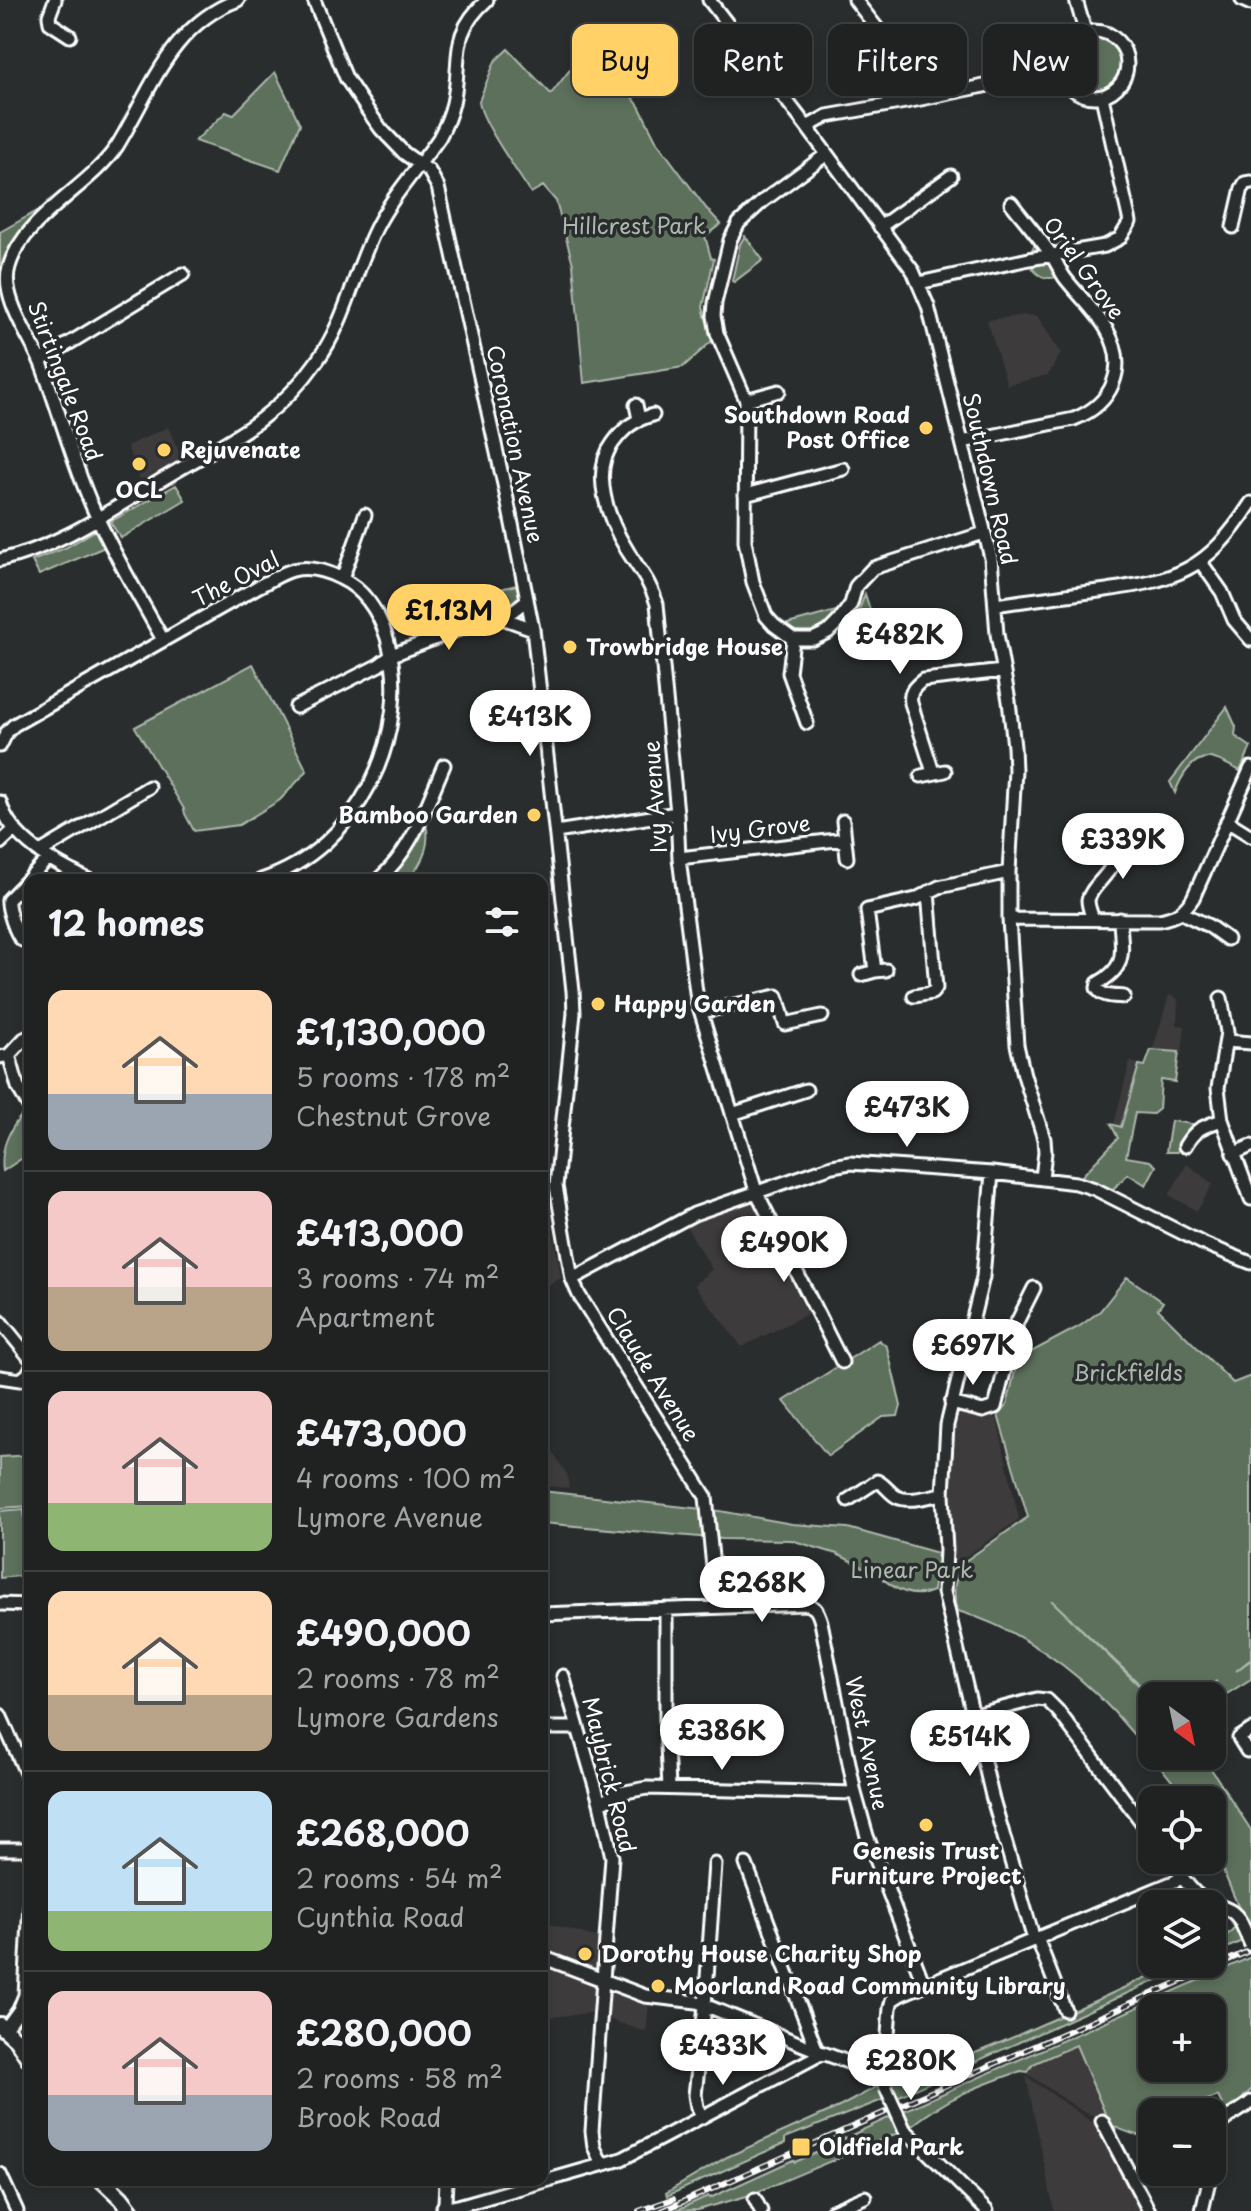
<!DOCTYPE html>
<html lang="en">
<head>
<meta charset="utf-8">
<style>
	:root { --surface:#202222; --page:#2d2f2f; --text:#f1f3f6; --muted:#a2a4a5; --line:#3d3f40; --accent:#ffd166 }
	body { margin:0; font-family:"Playpen Sans",sans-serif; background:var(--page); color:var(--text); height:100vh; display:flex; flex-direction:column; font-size:30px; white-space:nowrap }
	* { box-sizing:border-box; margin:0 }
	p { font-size:26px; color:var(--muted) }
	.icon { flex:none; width:44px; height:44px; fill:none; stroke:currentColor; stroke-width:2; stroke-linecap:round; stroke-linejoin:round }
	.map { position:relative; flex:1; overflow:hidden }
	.side { position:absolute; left:24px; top:874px; width:524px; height:1312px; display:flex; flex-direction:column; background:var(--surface); border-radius:16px; box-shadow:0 4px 12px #0003,0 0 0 2px var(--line) }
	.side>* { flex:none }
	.guide { position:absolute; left:572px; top:24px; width:558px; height:72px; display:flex; gap:16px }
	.needle { width:52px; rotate:147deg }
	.fabs { position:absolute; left:1138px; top:1682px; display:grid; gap:16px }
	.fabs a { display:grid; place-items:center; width:88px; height:88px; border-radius:16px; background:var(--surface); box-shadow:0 4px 12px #0003,0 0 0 2px var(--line); font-size:40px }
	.price { position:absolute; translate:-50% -68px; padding:0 18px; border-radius:28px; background:#fff; color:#222; font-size:26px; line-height:52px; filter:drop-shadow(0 2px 4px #0008) }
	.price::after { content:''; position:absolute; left:50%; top:48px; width:24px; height:18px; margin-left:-12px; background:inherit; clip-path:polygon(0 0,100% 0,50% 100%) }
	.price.selected { background:var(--accent); color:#111 }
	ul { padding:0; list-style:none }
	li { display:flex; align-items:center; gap:24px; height:200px; padding:0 24px }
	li+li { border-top:2px solid var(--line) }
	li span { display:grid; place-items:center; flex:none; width:224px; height:160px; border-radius:16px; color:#555 }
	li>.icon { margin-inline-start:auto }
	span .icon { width:96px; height:96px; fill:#fffc; stroke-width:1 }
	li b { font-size:34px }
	h2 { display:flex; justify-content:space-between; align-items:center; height:96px; padding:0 24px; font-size:34px }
	.pill { padding:0 28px; border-radius:16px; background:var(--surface); box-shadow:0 4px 12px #0003,0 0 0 2px var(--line); font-size:28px; line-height:72px }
	.pill.selected { background:var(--accent); color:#111 }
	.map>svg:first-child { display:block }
	.built { fill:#3e3b3a }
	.green { fill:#5b705b; stroke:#adb8ad; stroke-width:2; fill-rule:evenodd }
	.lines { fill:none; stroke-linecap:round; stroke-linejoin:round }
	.minor-casing { stroke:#fff; stroke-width:17 }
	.major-casing { stroke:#fff; stroke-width:20 }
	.minor { stroke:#2a2d2e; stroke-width:11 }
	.major { stroke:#2a2d2e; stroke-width:14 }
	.rail-casing { stroke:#fff; stroke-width:6 }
	.rail { stroke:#2a2d2e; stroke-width:3; stroke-dasharray:9; stroke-linecap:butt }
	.minor-bridge-casing { stroke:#fff; stroke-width:17; stroke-linecap:butt }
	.minor-bridge { stroke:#2a2d2e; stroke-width:11 }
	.poi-dot { fill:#ffd166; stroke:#2a2d2e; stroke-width:3 }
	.labels { text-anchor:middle; stroke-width:7; stroke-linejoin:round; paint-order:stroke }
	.park-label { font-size:22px; fill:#adb8ad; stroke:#2a2d2e }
	.street-label { font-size:22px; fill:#fff; stroke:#2a2d2e }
	.poi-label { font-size:22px; font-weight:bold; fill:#fff; stroke:#2a2d2e; text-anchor:start }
</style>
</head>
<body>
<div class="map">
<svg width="1251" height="2211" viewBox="0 0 1251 2211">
	<rect width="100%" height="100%" fill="#2a2d2e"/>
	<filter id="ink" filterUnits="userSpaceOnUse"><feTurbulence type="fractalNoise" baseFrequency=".0125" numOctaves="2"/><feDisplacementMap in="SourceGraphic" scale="16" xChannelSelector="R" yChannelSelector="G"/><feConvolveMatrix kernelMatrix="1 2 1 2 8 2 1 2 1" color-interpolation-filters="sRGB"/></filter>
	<g filter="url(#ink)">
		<path class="built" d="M 1025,315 L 1037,316 L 1061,353 L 1048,375 L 1007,385 L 987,320 Z
			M 168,427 L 182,458 L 140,481 L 127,446 Z
			M 1169,995 L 1178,999 L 1177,1025 L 1185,1026 L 1182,1052 L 1153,1049 Z
			M 1130,1061 L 1138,1064 L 1121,1127 L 1114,1124 Z
			M 1187,1164 L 1213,1184 L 1197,1211 L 1169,1195 Z
			M 542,1190 L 546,1190 L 561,1278 L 542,1288 Z
			M 751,1201 L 757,1210 L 807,1314 L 742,1347 L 694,1285 L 712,1269 L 686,1226 Z
			M 959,1409 L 997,1419 L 1019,1519 L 959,1561 L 955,1562 L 950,1524 L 948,1455 Z
			M 542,1436 L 567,1474 L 569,1488 L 542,1486 Z
			M 542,1922 L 599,1938 L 596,1988 L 649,2005 L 646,2032 L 591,2013 L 550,2017 L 550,2004 L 542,2004 Z
			M 1077,2046 L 1106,2115 L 1098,2117 L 1083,2112 L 1028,2074 L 1032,2064 Z
			M 1026,2076 L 1096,2125 L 1140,2211 L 1054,2211 Z"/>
		<path class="green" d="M 585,35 L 639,106 L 657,142 L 706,208 L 721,224 L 705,236 L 711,258 L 714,259 L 703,307 L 712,341 L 683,367 L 584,383 L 573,264 L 556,201 L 543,186 L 531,193 C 519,174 480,120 479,101 L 495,61 L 508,49 L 551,94 L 575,63 Z
			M1065 64a29 29 0 1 1 58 0a29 29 0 1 1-58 0Z
			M 275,72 L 300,124 L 280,170 L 195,141 L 226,112 L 233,115 Z
			M 60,198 L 39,217 L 4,279 L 0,273 L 0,232 Z
			M 745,236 L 763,260 L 734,282 L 732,281 L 740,244 Z
			M1030 258a20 20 0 1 1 40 0a20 20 0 1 1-40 0Z
			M 176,485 L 185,500 L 121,538 L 110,522 Z
			M 96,530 L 105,547 L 39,575 L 32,561 L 65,548 Z
			M 521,584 L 522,596 L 505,610 L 469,621 L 462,598 Z
			M 865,594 L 874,622 L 846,633 L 844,629 L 858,613 Z
			M 840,610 C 824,631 808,641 784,625 Z
			M 253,664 L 307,771 L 280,800 L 239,825 L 194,831 L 185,814 L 184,809 L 135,727 Z
			M 1227,707 L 1236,727 L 1235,736 L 1251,747 L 1240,771 C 1232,767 1219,759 1210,758 C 1192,756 1180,779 1175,793 L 1170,782 Z
			M 424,819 C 433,840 423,865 407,880 L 384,880 C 402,862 417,844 424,819 Z
			M 1151,1050 L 1179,1052 L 1175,1082 L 1161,1080 L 1159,1109 L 1153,1114 L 1135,1113 L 1126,1157 L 1150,1161 L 1156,1166 L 1146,1185 L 1128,1174 L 1112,1190 L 1080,1178 L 1118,1138 L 1111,1124 L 1121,1127 L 1139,1065 L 1145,1066 Z
			M 21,1116 L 23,1120 L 30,1125 L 30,1153 L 3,1171 C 0,1149 8,1132 21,1116 Z
			M 1171,1121 L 1192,1124 L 1177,1152 L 1166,1152 Z
			M 1127,1277 L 1163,1302 L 1158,1309 L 1233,1383 L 1251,1376 L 1251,1659 L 1236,1671 L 1251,1660 L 1251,1679 L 1212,1703 L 1212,1696 L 1192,1696 L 1217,1681 L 1189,1696 L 1152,1696 L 1051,1600 L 1152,1698 L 1152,1755 C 1139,1741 1127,1727 1115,1713 C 1073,1667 1017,1628 958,1611 C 956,1603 953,1594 955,1585 C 956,1578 959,1574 958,1566 L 1028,1517 L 998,1415 L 1007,1405 L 1018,1359 L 1080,1326 L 1100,1311 Z
			M 879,1340 L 887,1347 L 901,1406 L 898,1416 L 883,1417 L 828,1456 L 784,1401 Z
			M 30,1455 L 30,1506 L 0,1508 L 0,1457 Z
			M 542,1491 L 720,1511 L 792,1524 L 848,1528 L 938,1553 L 933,1591 C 908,1602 886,1584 870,1566 L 863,1567 L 837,1554 L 791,1540 L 722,1539 L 542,1523 Z
			M 24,1509 L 29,1575 L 0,1578 L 0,1511 Z
			M 1152,1756 L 1207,1756 L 1204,1758 L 1251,1830 L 1251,1925 L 1238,1906 L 1212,1844 L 1212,1800 L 1187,1800 Z
			M 1235,1927 L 1242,1941 L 1212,1955 L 1212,1943 L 1228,1934 Z
			M 1251,1957 L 1251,2090 L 1242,2099 L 1225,2111 L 1218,2096 L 1197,2104 L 1199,2112 L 1152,2112 L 1152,2136 C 1137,2137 1124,2131 1110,2125 L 1076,2045 L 1033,2064 L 1028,2072 L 1021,2071 C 975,2087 948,2097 909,2128 L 901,2112 ZM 1152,2008 L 1212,2008 L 1212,2068 L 1152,2068 Z
			M 1172,1964 L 1192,1964 L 893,2099 L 888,2085 L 890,2079 C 944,2068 994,2046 1045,2023 C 1088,2004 1131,1986 1172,1964 Z
			M 878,2086 L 885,2099 L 785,2138 L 785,2143 L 667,2196 L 666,2193 L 727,2157 L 841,2106 Z
			M 892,2116 L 898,2133 L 750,2195 L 698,2210 L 675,2211 L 708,2196 L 710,2198 L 793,2160 L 795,2162 L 818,2152 L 833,2149 L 834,2146 L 830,2145 Z"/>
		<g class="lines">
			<defs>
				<path id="minor" d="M 55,0 L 49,16 L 50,23 L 70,36
					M 314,0 L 346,78 L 368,111 L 381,129 L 404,153 L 429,171 L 438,187 L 505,489 L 533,629 L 573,991 L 574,1013 L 556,1186 L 572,1279 L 579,1295 L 706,1497 L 717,1607
					M 709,0 L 807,127 L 913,271 L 928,306 L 991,558 L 997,634 L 1009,701 L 1014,747 L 1015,770 L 1009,872 L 1009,919 L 1017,1045 L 1024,1075 L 1044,1139 L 1045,1152 L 1042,1178
					M 855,0 L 931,97
					M 1076,0 L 1085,31
					M 1242,0 L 1251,4
					M1061 64a33 33 0 1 1 66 0a33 33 0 1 1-66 0Z
					M 807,127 L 827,116 L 911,101 L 1061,70
					M 827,154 L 763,201 L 739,223 L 730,240 L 715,303 L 714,316 L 717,333 L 746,400 L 745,541 L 753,582 L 766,616 L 774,625 L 793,639 L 813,639 L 828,632 L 838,622 L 851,604 L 856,586 L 873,568 L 984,533
					M 880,227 L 951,176
					M 1233,227 L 1242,188 L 1245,183 L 1251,182
					M 919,283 L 1029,259 L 1105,246 L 1120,238 L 1130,222 L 1102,97
					M 40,361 L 183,274
					M 746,400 L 779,391
					M 636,405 L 639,419
					M 653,415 C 634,420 624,428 613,443 C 590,473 609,521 627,550 C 638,568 651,583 657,604 L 677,813 L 679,858 L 697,1000 L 756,1191 L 842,1362
					M 962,442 L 1074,419 C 1112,404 1129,368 1107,330 C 1096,311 1078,295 1065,278 C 1060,271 1057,263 1052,256 C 1040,238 1025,221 1011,203
					M 745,495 L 843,469
					M 0,560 C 58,547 108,512 158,482 C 220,444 273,424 317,361 C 346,321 354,272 376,228 C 392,196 419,167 439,138 C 445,127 450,116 453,103 C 463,59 447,36 487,0
					M 1200,561 L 1222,592 L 1234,620 L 1251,640
					M 342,579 L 365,515
					M 527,600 L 509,614 L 496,618 L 505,619 L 533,629
					M 995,605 C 1030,600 1064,595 1099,591 C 1177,580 1206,572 1251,503
					M 793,639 L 789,673 L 807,723
					M 163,640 C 139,596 112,552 92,506 C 72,460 59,410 41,363 C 30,337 0,296 9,267 C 23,217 90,187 117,146 C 151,91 170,25 238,0
					M 296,707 L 379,665 L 392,655 L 454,631 L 496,618
					M 0,746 L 7,732 L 14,725 L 259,586 C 270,581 281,573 293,570 C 309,566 324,570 340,578 C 364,589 379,613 387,638 C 414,734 358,849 261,880
					M 933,772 L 911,703 C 909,692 914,687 923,680 L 1003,671
					M 921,776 L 945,771
					M 0,802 C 11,841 56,864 89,880
					M 843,821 L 847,858
					M 1227,821 L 1251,836
					M 556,832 L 677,813
					M 1124,840 L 1146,842
					M 0,843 L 15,829
					M 40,852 L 149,787
					M 679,858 L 845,839
					M 378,880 C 413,850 426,806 444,765
					M 1182,913 L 1209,926 L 1227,939
					M 1009,919 L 1159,920 C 1175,917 1184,912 1193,898 L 1251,768
					M 1093,919 C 1091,913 1088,907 1088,900 C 1090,892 1096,886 1102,879 C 1116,863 1124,848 1124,827
					M 1120,919 C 1121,950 1129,966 1098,983 L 1097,988 C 1102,997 1114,996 1124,997
					M 29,942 C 26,942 24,941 22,940 C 16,935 7,908 8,900 L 49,858
					M 875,971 L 867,910 L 916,899 L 939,887 L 1009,872
					M 861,975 L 875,971 L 886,970
					M 914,996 L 932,993 L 936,988 L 928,892
					M 1221,998 L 1227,1032 L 1218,1088 L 1222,1120 L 1251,1199
					M 701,1012 L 777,996 L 785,1024 L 822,1016
					M 1227,1041 L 1251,1043
					M 9,1055 L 24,1039 L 30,1036
					M 0,1057 L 9,1055 L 18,1087 L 30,1108
					M 732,1114 L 806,1090
					M 1185,1146 C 1196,1128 1202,1127 1222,1120
					M 1233,1154 L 1251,1146
					M 992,1173 L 983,1277 L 947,1425 L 943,1494 L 946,1550 L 944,1592 L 992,1796 L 1034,1940
					M 572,1279 L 694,1214 L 832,1166 L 850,1163 L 992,1173 L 1076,1183 L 1095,1189 L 1202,1243 L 1251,1263
					M 0,1321 L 30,1358
					M 0,1377 L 20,1380 L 27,1375 L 30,1370
					M 951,1403 L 983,1411 L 995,1407 L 1017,1322 L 1034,1288
					M 848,1500 L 877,1481 C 886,1485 889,1493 897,1497 C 910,1503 930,1496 943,1494
					M 0,1604 L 30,1605
					M 666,1609 L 666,1723 L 669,1788
					M 542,1614 L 805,1604 C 816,1606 818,1612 821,1622 L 855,1793 L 867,1836 L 924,1985
					M 563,1676 L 600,1803 L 612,1857 L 592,2131 L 594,2147 L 602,2164
					M 0,1715 L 30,1782
					M 972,1716 L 1037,1699 L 1047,1700 L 1058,1711 L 1152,1836
					M 542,1728 L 577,1728
					M 1247,1751 L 1239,1738 L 1251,1730
					M 600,1803 L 620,1793 L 647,1788 L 855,1793
					M 0,1849 L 30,1849
					M 1170,1860 C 1179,1872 1187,1887 1199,1896 C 1218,1910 1234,1903 1244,1929
					M 746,1864 L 817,2051
					M 1037,1938 L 1065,2010
					M 542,1957 L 645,1996 L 697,2002 L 823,2053 L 861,2067 L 872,2070 L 879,2069
					M 6,2028 L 19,2010 L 25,1995 L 30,1903
					M 879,2069 L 886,2061 L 890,2008 L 892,2000 L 900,1995 L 1183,1878
					M 702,2117 L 697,2107 L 695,2095 L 705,2006 L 715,1864
					M 1102,2121 L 1149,2211
					M 904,2129 L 987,2211
					M 1212,2138 C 1216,2119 1238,2114 1251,2102
					M 1212,2151 L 1212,2169
					M 0,2174 L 17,2211
					M 755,2199 L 761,2211
					M 443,2209 L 458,2206 L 622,2159 L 823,2053
					M 441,2211 L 445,2203 L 446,2180
					M 832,2211 L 865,2197
					M 1202,2211 L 1211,2172"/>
				<path id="major" d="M 0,2025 L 16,2039 L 30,2060
					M 102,2180 L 121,2198 L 131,2211"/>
			</defs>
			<use href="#minor" class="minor-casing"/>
			<use href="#major" class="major-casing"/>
			<use href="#minor" class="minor"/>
			<use href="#major" class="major"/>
			<defs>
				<path id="rail" d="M 639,2211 L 673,2199
					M 662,2211 L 1251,1950"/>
			</defs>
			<use href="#rail" class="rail-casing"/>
			<use href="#rail" class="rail"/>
			<defs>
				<path id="minor-bridge" d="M 1244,1929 L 1251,1945
					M 886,2088 L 904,2129"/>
			</defs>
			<use href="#minor-bridge" class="minor-bridge-casing"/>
			<use href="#minor-bridge" class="minor-bridge"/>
		</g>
	</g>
	<g class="poi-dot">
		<circle cx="926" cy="428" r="8"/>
		<circle cx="164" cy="450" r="8"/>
		<circle cx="139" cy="464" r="8"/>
		<circle cx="570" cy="647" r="8"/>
		<circle cx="534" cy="815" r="8"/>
		<circle cx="598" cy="1004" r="8"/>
		<circle cx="926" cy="1825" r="8"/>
		<circle cx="585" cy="1954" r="8"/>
		<circle cx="658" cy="1986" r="8"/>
		<rect x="791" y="2137" width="20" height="20" rx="4"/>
	</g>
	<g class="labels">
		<g class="park-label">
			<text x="634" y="234">Hillcrest Park</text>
			<text x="1128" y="1381">Brickfields</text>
			<text x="912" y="1578">Linear Park</text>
		</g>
		<g class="street-label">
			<text transform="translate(1084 268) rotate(54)" y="8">Oriel Grove</text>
			<text transform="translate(65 381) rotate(69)" y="8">Stirtingale Road</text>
			<text transform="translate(515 444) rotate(78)" y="8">Coronation Avenue</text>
			<text transform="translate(990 479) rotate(77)" y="8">Southdown Road</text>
			<text transform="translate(236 579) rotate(-27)" y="8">The Oval</text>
			<text transform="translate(655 797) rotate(-94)" y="8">Ivy Avenue</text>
			<text transform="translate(760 829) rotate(-7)" y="8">Ivy Grove</text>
			<text transform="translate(653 1374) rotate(58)" y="8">Claude Avenue</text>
			<text transform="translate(867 1743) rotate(78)" y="8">West Avenue</text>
			<text transform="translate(609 1775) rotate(76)" y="8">Maybrick Road</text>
		</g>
		<g class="poi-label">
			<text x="910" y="423" text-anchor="end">Southdown Road<tspan x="910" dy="25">Post Office</tspan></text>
			<text x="180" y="458">Rejuvenate</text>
			<text x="139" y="498" text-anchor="middle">OCL</text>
			<text x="586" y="655">Trowbridge House</text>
			<text x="518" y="823" text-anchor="end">Bamboo Garden</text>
			<text x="614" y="1012">Happy Garden</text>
			<text x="926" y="1859" text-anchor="middle">Genesis Trust<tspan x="926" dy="25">Furniture Project</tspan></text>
			<text x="601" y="1962">Dorothy House Charity Shop</text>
			<text x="674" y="1994">Moorland Road Community Library</text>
			<text x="819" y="2155">Oldfield Park</text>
		</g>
	</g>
</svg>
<div class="fabs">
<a><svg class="needle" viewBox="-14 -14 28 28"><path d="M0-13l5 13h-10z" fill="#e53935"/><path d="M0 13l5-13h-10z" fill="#a2a4a5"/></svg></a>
<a><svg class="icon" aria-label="locate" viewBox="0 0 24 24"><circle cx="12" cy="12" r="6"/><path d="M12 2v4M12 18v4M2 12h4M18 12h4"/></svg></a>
<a><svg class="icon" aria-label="layers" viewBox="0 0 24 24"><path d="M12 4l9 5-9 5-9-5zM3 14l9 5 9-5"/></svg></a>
<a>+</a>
<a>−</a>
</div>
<b class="price selected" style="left:449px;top:652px">£1.13M</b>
<b class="price" style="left:900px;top:676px">£482K</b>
<b class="price" style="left:530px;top:758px">£413K</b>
<b class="price" style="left:1123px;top:881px">£339K</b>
<b class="price" style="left:907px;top:1149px">£473K</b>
<b class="price" style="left:784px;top:1284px">£490K</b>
<b class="price" style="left:973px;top:1387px">£697K</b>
<b class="price" style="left:762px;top:1624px">£268K</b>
<b class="price" style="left:722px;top:1772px">£386K</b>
<b class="price" style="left:970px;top:1778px">£514K</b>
<b class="price" style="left:723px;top:2087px">£433K</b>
<b class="price" style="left:911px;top:2102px">£280K</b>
<div class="guide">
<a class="pill selected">Buy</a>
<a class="pill">Rent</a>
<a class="pill">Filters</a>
<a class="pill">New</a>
</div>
<section class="side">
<h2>12 homes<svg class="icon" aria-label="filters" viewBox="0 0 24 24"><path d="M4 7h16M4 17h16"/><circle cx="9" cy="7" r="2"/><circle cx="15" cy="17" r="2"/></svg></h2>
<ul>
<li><span style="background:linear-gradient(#ffd9b3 65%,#9aa5b1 0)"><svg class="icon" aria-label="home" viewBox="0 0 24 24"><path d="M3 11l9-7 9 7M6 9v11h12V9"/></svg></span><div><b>£1,130,000</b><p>5 rooms · 178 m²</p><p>Chestnut Grove</p></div></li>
<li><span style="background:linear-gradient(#f6c9c9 60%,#b9a48a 0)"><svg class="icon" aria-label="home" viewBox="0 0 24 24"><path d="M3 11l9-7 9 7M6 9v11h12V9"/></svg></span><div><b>£413,000</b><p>3 rooms · 74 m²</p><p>Apartment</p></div></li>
<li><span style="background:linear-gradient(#f6c9c9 70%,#8fb573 0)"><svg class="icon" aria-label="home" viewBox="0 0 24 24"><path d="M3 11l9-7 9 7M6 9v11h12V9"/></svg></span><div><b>£473,000</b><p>4 rooms · 100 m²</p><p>Lymore Avenue</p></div></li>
<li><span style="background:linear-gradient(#ffd9b3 65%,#b9a48a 0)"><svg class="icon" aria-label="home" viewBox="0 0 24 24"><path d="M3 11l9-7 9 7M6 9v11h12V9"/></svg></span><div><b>£490,000</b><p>2 rooms · 78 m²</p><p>Lymore Gardens</p></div></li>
<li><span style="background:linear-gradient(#bfe0f5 75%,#8fb573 0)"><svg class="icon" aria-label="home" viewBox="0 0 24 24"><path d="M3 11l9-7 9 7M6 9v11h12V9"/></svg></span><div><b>£268,000</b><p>2 rooms · 54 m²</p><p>Cynthia Road</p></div></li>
<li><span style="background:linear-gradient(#f6c9c9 65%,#9aa5b1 0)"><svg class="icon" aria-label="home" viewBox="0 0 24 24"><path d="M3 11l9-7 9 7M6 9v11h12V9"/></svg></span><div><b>£280,000</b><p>2 rooms · 58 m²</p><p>Brook Road</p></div></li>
</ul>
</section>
</div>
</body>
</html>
